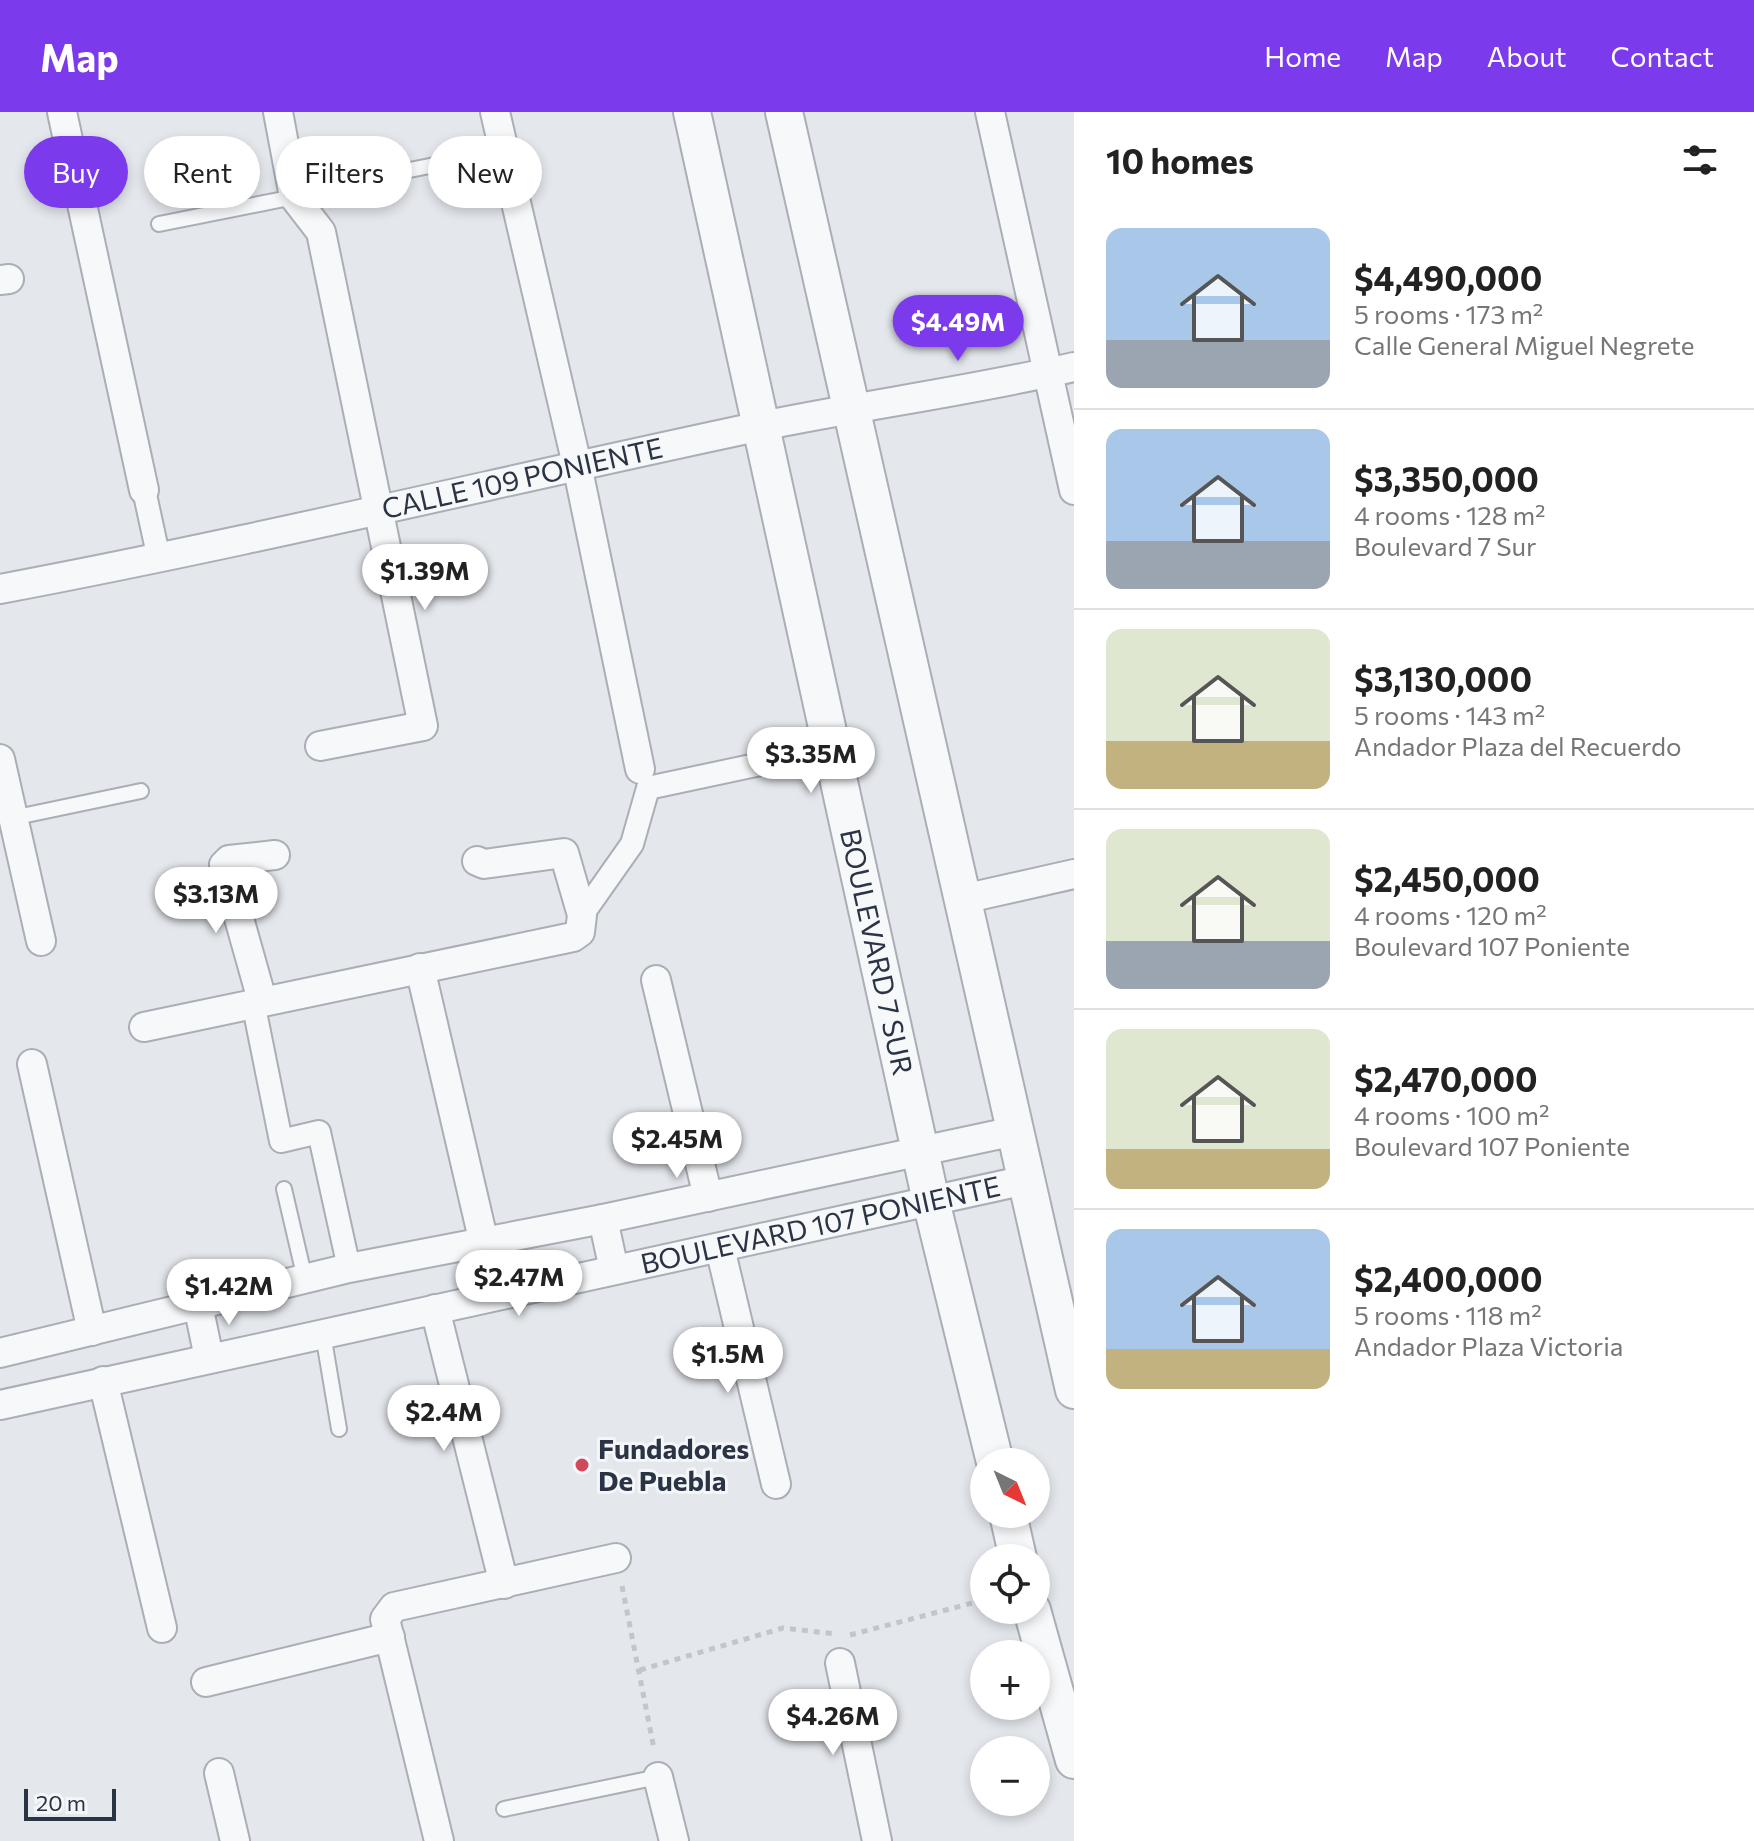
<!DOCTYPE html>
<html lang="en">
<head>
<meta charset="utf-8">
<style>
	:root { --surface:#fff; --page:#f2f2f2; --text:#222; --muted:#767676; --line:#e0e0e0; --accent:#7c3aed }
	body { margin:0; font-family:Commissioner,sans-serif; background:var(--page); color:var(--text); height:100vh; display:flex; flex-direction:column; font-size:30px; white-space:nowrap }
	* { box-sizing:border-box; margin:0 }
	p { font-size:26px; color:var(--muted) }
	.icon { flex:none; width:44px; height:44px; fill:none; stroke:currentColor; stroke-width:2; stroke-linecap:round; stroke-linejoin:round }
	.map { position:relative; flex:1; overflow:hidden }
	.details { display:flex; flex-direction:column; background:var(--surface); width:680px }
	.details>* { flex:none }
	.guide { position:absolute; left:24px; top:24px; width:760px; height:72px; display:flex; gap:16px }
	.needle { width:52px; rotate:137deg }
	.buttons { position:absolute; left:970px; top:1336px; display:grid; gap:16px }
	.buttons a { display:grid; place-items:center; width:80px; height:80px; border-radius:50%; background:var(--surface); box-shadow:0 4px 12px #0003; font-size:40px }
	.scale { position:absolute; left:24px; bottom:20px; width:92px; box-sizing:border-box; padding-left:8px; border:4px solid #2b3445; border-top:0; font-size:22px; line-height:28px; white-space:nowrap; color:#2b3445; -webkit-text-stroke:6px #f4f6f9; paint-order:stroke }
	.price { position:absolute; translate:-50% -68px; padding:0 18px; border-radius:28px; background:#fff; color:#222; font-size:26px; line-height:52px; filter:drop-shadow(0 2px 4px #0008) }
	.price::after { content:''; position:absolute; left:50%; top:48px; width:24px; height:18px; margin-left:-12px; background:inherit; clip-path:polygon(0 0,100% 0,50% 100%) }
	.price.on { background:var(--accent); color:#fff }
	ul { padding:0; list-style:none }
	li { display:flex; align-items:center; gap:24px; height:200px; padding:0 32px }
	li+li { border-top:2px solid var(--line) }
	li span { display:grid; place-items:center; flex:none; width:224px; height:160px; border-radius:16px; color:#555 }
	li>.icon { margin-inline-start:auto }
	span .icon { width:96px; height:96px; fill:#fffc; stroke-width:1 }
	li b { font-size:34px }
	h2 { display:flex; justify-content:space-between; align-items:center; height:96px; padding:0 32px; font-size:34px }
	.pill { padding:0 28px; border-radius:36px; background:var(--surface); box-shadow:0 4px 12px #0003; font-size:28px; line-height:72px }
	.pill.on { background:var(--accent); color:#fff }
	header { display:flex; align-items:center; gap:48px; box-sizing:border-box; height:112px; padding:0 40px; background:var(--accent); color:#fff }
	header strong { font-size:38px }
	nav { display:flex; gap:44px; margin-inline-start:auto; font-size:28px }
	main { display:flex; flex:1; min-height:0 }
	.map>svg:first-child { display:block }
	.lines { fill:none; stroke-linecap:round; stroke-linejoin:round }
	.service-casing { stroke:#a9aeb7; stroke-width:18 }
	.pedestrian-casing { stroke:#a9aeb7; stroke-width:26 }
	.minor-casing { stroke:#a9aeb7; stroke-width:32 }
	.tertiary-casing { stroke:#a9aeb7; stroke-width:40 }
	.path { stroke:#c2c5cb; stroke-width:5; stroke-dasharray:6 6; stroke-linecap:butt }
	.service { stroke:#f7f8fa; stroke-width:14 }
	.pedestrian { stroke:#f7f8fa; stroke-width:22 }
	.minor { stroke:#f7f8fa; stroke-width:28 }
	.tertiary { stroke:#f7f8fa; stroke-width:36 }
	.poi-dot { fill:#d1495b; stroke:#f4f6f9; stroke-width:3 }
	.labels { text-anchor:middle; stroke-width:6; stroke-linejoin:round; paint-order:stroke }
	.street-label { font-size:28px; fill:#2b3445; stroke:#f4f6f9 }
	.poi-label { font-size:28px; font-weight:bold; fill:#2b3445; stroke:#f4f6f9; text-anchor:start }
</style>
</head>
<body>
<header>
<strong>Map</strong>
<nav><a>Home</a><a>Map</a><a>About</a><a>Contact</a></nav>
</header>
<main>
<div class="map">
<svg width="1074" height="1729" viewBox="0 0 1074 1729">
	<rect width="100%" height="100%" fill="#e4e7ec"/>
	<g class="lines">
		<defs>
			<path id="service" d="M 380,64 L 504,39
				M 159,112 L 294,85
				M 12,706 L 141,679
				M 284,1077 L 305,1167
				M 323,1222 L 339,1317
				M 504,1697 L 658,1665"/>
			<path id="pedestrian" d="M 144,378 L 159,447
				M 582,803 L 632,732 L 648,676 L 831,637
				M 253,890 L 281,1029 L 319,1020 L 349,1156"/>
			<g id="minor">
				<path d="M 62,0 L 144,378"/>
				<path d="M 278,0 L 294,85 L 321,120 L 423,614 L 320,634"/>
				<path d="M 495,0 L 577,353 L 640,657"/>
				<path d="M 990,0 L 1074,378"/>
				<path d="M 0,168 L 9,167"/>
				<path id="s1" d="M 0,477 C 250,430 498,370 747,317 C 855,294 966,280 1074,255"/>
				<path d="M 0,647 L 41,829"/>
				<path d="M 963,787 L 1074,762"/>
				<path d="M 420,856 L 484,1131"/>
				<path d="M 656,868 L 708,1085"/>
				<path d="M 262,888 L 224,753 L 229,748 L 275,743"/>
				<path d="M 144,915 L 573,825 L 580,820 L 582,803 L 564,741 L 484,752 L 477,749"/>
				<path d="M 32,952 L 92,1219"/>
				<path d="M 603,1107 L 614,1158"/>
				<path d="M 720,1136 L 776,1372"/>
				<path d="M 198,1193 L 209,1246"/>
				<path d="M 435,1197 L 504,1472"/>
				<path d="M 0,1241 L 349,1156 L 603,1107 L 1015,1019"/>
				<path d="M 103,1269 L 162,1516"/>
				<path id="s2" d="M 0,1293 L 1026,1068"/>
				<path d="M 840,1551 L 877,1729"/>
				<path d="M 206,1570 L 390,1525"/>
				<path d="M 219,1661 L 235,1729"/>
				<path d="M 658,1665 L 674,1729"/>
				<path d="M 439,1729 L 385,1507 L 394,1495 L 616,1446"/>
			</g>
			<g id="tertiary">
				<path id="s3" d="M 692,0 L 931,1089 L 995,1350"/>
				<path d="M 784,0 L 1074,1278"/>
				<path d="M 1008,1402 L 1018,1446"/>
				<path d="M 1032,1498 L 1074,1648"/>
			</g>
		</defs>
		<use href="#service" class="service-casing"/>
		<use href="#pedestrian" class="pedestrian-casing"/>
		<use href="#minor" class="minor-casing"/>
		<use href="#tertiary" class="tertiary-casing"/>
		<path class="path" d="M 622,1474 L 654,1637
			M 850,1523 L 984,1488
			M 640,1558 L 783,1516 L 836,1522"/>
		<use href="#service" class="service"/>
		<use href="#pedestrian" class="pedestrian"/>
		<use href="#minor" class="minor"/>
		<use href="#tertiary" class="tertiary"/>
	</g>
	<circle class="poi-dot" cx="582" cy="1353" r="8"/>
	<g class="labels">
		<g class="street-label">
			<text dy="10" stroke="none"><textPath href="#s1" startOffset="534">CALLE 109 PONIENTE</textPath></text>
			<text dy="10" stroke="none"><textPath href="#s3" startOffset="860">BOULEVARD 7 SUR</textPath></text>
			<text dy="10" stroke="none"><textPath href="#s2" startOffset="840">BOULEVARD 107 PONIENTE</textPath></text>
		</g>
		<g class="poi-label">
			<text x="598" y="1347">Fundadores<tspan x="598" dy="32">De Puebla</tspan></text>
		</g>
	</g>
</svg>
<div class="buttons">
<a><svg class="needle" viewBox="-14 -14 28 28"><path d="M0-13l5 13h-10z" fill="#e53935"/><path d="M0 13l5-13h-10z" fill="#767676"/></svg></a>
<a><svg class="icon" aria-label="locate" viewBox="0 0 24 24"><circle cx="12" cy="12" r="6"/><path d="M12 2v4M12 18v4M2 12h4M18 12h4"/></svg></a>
<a>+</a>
<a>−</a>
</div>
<div class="scale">20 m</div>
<b class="price on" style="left:958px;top:251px">$4.49M</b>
<b class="price" style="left:425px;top:500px">$1.39M</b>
<b class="price" style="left:811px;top:683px">$3.35M</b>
<b class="price" style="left:216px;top:823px">$3.13M</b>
<b class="price" style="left:677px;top:1068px">$2.45M</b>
<b class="price" style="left:519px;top:1206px">$2.47M</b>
<b class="price" style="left:229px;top:1215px">$1.42M</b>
<b class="price" style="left:728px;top:1283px">$1.5M</b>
<b class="price" style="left:444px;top:1341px">$2.4M</b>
<b class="price" style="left:833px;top:1645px">$4.26M</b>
<div class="guide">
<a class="pill on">Buy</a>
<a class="pill">Rent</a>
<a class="pill">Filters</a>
<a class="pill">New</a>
</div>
</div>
<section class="details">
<h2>10 homes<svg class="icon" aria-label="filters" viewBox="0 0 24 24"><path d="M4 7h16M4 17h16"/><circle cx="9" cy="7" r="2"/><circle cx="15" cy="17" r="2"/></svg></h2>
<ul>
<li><span style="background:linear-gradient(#a9c7e8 70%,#9aa5b1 0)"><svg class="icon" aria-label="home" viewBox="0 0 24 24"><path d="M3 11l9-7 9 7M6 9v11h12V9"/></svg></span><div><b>$4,490,000</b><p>5 rooms · 173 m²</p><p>Calle General Miguel Negrete</p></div></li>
<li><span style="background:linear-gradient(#a9c7e8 70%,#9aa5b1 0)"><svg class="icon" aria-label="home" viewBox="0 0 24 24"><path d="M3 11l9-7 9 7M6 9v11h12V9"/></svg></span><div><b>$3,350,000</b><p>4 rooms · 128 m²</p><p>Boulevard 7 Sur</p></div></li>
<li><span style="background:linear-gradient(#dfe7d0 70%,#c2b280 0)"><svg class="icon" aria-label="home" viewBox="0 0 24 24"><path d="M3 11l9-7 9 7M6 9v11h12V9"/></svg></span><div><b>$3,130,000</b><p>5 rooms · 143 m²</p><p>Andador Plaza del Recuerdo</p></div></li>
<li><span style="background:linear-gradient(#dfe7d0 70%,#9aa5b1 0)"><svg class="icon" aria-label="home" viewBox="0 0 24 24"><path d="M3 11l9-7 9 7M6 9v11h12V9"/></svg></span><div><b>$2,450,000</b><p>4 rooms · 120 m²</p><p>Boulevard 107 Poniente</p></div></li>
<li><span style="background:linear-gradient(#dfe7d0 75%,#c2b280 0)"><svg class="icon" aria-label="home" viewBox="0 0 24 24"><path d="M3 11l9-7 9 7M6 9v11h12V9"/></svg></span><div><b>$2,470,000</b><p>4 rooms · 100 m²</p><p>Boulevard 107 Poniente</p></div></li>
<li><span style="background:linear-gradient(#a9c7e8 75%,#c2b280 0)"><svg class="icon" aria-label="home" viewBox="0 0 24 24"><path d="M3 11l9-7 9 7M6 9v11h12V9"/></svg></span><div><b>$2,400,000</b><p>5 rooms · 118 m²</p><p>Andador Plaza Victoria</p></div></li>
</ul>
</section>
</main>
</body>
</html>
